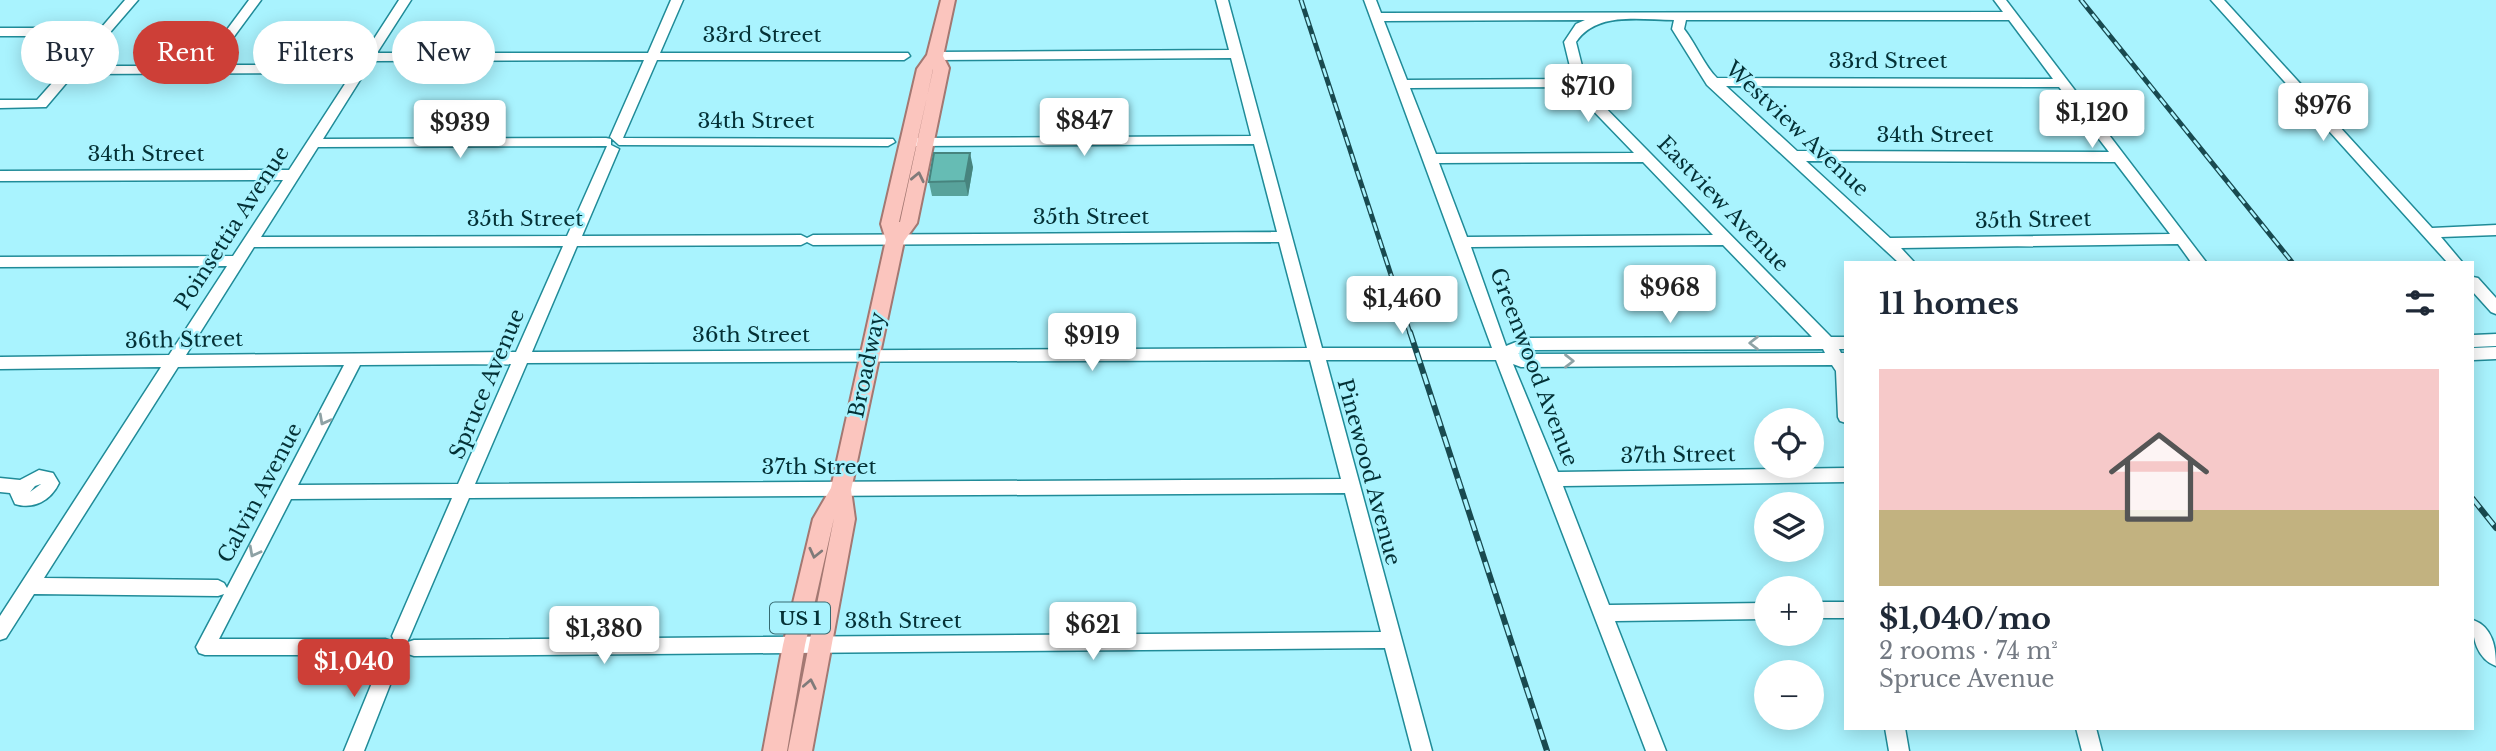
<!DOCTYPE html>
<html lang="en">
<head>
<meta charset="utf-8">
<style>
	:root { --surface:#fff; --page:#f2f2f3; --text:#1f2937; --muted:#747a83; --accent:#cd3f37 }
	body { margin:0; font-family:"Libre Baskerville",serif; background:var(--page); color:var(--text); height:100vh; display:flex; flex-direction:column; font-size:26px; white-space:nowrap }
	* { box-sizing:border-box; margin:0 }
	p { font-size:23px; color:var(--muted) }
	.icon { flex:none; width:38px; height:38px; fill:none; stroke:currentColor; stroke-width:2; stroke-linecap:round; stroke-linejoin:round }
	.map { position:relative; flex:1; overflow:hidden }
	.sheet { position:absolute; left:1844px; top:261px; width:630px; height:469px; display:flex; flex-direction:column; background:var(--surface); border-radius:0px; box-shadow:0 4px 18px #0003 }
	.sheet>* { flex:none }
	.guide { position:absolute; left:21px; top:21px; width:665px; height:63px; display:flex; gap:14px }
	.controls { position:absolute; left:1754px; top:408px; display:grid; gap:14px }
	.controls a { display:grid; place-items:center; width:70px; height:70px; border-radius:50%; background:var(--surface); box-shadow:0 4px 18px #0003; font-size:35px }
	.price { position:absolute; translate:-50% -60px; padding:0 16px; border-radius:7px; background:#fff; color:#222; font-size:23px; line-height:46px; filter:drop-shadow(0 2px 4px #0008) }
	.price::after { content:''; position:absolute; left:50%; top:42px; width:21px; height:16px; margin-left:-10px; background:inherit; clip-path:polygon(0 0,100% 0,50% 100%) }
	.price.on { background:var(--accent); color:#fff }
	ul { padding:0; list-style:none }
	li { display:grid; align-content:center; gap:14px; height:371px; padding:0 35px }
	li span { display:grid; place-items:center; height:217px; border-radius:0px; color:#555 }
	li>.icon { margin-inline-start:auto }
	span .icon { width:126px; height:126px; fill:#fffc; stroke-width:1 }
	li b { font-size:30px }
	h2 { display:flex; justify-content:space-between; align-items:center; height:84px; padding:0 35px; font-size:30px }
	.tag { padding:0 24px; border-radius:32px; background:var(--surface); box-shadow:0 4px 18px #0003; font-size:24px; line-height:63px }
	.tag.on { background:var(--accent); color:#fff }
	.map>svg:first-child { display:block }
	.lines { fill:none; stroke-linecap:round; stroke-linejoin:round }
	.minor-casing { stroke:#208b98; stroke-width:3 }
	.major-casing { stroke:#a37872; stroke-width:4 }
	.minor { fill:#fff; fill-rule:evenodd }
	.major { fill:#fbc5be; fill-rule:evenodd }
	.rail-far1-casing { stroke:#194a50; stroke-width:5 }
	.rail-casing { stroke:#194a50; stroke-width:6 }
	.rail-far1 { stroke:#a9f3fe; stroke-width:2.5; stroke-dasharray:9; stroke-linecap:butt }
	.rail { stroke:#a9f3fe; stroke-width:3.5; stroke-dasharray:11; stroke-linecap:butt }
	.wall { fill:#58a29b }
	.shaded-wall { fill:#47847e }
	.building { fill:#66bcb4; stroke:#47847e; stroke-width:2 }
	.oneway { stroke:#807b7a }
	.oneway2 { stroke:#8ea2a5 }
	.labels { text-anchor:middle; stroke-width:5; stroke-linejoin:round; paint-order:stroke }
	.shield { fill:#a9f3fe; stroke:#366b72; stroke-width:2 }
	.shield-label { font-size:19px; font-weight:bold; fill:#043136 }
	.street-label { font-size:21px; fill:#043136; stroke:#a9f3fe }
</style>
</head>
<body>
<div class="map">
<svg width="2496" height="751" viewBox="0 0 2496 751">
	<rect width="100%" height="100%" fill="#a9f3fe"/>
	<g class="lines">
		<defs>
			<path id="minor" d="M 125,0 L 138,0 L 81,66 L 200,66 L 249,0 L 261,0 L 213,65 L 357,65 L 399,0 L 411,0 L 377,53 L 648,53 L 671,0 L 683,0 L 660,53 L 908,53 L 910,56 L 904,60 L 657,60 L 623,138 L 893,139 L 895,142 L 888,146 L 619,145 L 610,137 L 644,60 L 372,61 L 323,139 L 606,138 L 611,139 L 611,145 L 619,149 L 582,236 L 801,235 L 807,238 L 813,235 L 1277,232 L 1254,144 L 914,146 L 907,142 L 914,138 L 1251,136 L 1231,58 L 935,60 L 929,56 L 935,52 L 1229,50 L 1216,0 L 1228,0 L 1322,348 L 1492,348 L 1364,0 L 1376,0 L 1381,13 L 2003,12 L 1994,0 L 2006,0 L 2206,262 L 2191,262 L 2178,244 L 1901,248 L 1914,262 L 1898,262 L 1707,85 L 1672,29 L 1674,20 C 1640,20 1597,11 1576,42 L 1588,90 L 1831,337 L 1846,337 L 1846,349 L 1839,349 L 1841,353 L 1846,353 L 1846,423 L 1840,421 L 1838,417 L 1836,371 L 1832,365 L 1521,367 L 1513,364 L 1558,472 L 1846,468 L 1846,482 L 1563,486 L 1609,605 L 1766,603 L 1766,619 L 1615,621 L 1666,751 L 1646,751 L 1496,360 L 1326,360 L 1432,751 L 1412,751 L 1385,648 L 414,656 L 408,654 L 405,648 L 408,642 L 414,640 L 1381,632 L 1345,493 L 469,498 L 410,636 L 407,642 L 401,644 L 395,642 L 392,636 L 452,498 L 291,499 L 219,639 L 385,639 L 391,641 L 394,647 L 391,653 L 385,655 L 205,655 L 199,653 L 196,647 L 224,594 L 218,596 L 34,594 L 6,638 L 0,640 L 0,616 L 161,367 L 0,369 L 0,357 L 169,355 L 227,266 L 0,267 L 0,257 L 233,256 L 283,180 L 0,181 L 0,171 L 289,170 L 352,73 L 74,74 L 46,107 L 0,108 L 0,100 L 37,100 L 94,36 L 0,36 L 0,28 L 101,28 ZM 1585,20 L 1576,24 L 1564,42 L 1573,79 L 1407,80 L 1384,21 ZM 1686,20 L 2009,20 L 2053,79 L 1717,78 C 1705,67 1696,44 1684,29 ZM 1726,86 L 2059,87 L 2109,152 L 1797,151 ZM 1575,87 L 1577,94 L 1634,153 L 1436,154 L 1410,88 ZM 607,146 L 567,236 L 261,237 L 318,147 ZM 1806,161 L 2115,162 L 2170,234 L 1890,238 ZM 1643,162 L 1713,235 L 1467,237 L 1439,163 ZM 807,242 L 813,245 L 1279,242 L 1307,348 L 532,352 L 577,246 L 801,245 ZM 1723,245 L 1812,337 L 1526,338 L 1506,346 L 1471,247 ZM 563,246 L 516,352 L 186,355 L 254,247 ZM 1823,349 L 1825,353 L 1518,354 L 1527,350 ZM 1310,360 L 1341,479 L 475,484 L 527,363 ZM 511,364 L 458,484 L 298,485 L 360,365 ZM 344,365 L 227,588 L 224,583 L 218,580 L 44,578 L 178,367 Z
				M 2211,0 L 2224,0 L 2432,228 L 2496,225 L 2496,235 L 2441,237 L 2462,262 L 2447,262 Z
				M 2473,277 L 2478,278 L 2496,298 L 2496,314 L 2491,312 L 2473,292 Z
				M 2496,334 L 2496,346 L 2473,347 L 2473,335 Z
				M 2496,347 L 2496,359 L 2473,360 L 2473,348 Z
				M 39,470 L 53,473 L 59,483 C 51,500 34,510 15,504 L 10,493 L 0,492 L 0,478 L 20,480 ZM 41,484 L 30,492 L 35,486 Z
				M 1811,602 L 1846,602 L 1846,618 L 1811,618 Z
				M 2473,620 C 2493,627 2496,648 2496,666 C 2477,659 2472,638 2473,620 Z
				M 390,654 L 397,656 L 399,662 L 364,751 L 344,751 L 383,656 Z
				M 1885,728 L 1905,728 L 1909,751 L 1889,751 Z
				M 2076,728 L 2096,728 L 2102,751 L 2082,751 Z"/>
			<path id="major" d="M 941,0 L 955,0 L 943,56 L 949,68 L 917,223 L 904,241 L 851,490 L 855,519 L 812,751 L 788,751 L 834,518 L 805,645 L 787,751 L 763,751 L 783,645 L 813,519 L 831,488 L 886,240 L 881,224 L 917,69 L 927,55 ZM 933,69 L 900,222 L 899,222 L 933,70 Z"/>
		</defs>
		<use href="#minor" class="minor-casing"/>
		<use href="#major" class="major-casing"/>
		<use href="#minor" class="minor"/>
		<use href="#major" class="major"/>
		<defs>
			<path id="rail-far1" d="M 1301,0 L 1410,333
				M 2081,0 L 2292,262"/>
			<path id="rail" d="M 1410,332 L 1547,751
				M 2473,499 L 2496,528"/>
		</defs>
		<use href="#rail-far1" class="rail-far1-casing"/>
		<use href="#rail" class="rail-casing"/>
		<use href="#rail-far1" class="rail-far1"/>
		<use href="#rail" class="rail"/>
	</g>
	<path class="wall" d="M 973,167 L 968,196 L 932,196 L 929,182 Z"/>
	<path class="shaded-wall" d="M 970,153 L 973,167 L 968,196 L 965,181 Z"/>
	<path class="building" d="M 934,153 L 970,153 L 965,181 L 929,182 Z"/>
	<defs><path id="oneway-chevron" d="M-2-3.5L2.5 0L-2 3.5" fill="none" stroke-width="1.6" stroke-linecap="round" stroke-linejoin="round" transform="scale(1.75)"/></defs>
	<g class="oneway">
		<use href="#oneway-chevron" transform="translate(918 177) rotate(-78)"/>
		<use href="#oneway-chevron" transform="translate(815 553) rotate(103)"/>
		<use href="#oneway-chevron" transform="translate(810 684) rotate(-79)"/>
	</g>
	<g class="oneway2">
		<use href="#oneway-chevron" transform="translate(1754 343) rotate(180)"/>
		<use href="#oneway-chevron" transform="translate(1569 361)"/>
		<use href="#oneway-chevron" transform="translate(324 420) rotate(118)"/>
		<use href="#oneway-chevron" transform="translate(254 552) rotate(118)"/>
	</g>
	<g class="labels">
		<rect class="shield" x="770" y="602.5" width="60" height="31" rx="5"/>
		<g class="shield-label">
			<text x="800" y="625">US 1</text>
		</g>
		<g class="street-label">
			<text x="762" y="42">33rd Street</text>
			<text x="1888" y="68">33rd Street</text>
			<text x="756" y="128">34th Street</text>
			<text transform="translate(1797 129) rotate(43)" y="7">Westview Avenue</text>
			<text x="1935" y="142">34th Street</text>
			<text x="146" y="161">34th Street</text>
			<text transform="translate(1723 204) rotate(46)" y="7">Eastview Avenue</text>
			<text x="1091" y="224">35th Street</text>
			<text x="525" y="226">35th Street</text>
			<text transform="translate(2033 220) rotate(-1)" y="7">35th Street</text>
			<text transform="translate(232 228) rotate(-57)" y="7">Poinsettia Avenue</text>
			<text x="751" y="342">36th Street</text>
			<text transform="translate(184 340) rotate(-1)" y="7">36th Street</text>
			<text transform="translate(867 365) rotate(-78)" y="7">Broadway</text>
			<text transform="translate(1534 367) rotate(69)" y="7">Greenwood Avenue</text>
			<text transform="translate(487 384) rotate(-67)" y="7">Spruce Avenue</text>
			<text transform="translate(1678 455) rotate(-1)" y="7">37th Street</text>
			<text x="819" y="474">37th Street</text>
			<text transform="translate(1369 472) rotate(75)" y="7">Pinewood Avenue</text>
			<text transform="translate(260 493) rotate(-62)" y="7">Calvin Avenue</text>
			<text x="903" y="628">38th Street</text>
		</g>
	</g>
</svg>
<div class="controls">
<a><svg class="icon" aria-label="locate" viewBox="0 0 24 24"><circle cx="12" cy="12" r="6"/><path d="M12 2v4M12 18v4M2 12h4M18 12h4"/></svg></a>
<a><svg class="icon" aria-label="layers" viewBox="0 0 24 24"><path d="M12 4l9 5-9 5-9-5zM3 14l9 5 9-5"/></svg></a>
<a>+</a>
<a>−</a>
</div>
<b class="price" style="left:1588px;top:124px">$710</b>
<b class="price" style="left:2323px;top:143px">$976</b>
<b class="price" style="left:2092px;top:150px">$1,120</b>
<b class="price" style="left:1084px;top:158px">$847</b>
<b class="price" style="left:460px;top:160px">$939</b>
<b class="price" style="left:1670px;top:325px">$968</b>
<b class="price" style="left:1402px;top:336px">$1,460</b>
<b class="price" style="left:1092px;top:373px">$919</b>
<b class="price" style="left:1093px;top:662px">$621</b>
<b class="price" style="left:604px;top:666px">$1,380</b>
<b class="price on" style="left:354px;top:699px">$1,040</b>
<div class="guide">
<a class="tag">Buy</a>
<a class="tag on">Rent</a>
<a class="tag">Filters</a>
<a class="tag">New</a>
</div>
<section class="sheet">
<h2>11 homes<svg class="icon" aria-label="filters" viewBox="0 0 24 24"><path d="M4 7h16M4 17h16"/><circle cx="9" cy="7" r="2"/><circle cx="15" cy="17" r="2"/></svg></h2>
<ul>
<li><span style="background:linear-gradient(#f6c9c9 65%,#c2b280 0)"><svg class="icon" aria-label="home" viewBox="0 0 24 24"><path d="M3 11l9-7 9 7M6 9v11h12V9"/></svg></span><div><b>$1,040/mo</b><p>2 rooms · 74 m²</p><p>Spruce Avenue</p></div></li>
</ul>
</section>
</div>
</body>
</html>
